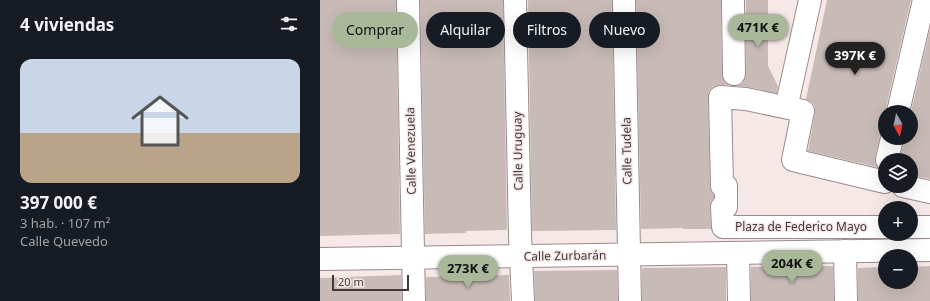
<!DOCTYPE html>
<html lang="es">
<head>
<meta charset="utf-8">
<style>
	:root { --surface:#171b24; --page:#20242c; --text:#f1f3f6; --muted:#9ea1a6; --accent:#a9b898 }
	body { margin:0; font-family:"Noto Sans",sans-serif; background:var(--page); color:var(--text); height:100vh; display:flex; flex-direction:column; font-size:15px; white-space:nowrap }
	* { box-sizing:border-box; margin:0 }
	p { font-size:13px; color:var(--muted) }
	.icon { flex:none; width:22px; height:22px; fill:none; stroke:currentColor; stroke-width:2; stroke-linecap:round; stroke-linejoin:round }
	.map { position:relative; flex:1; overflow:hidden }
	.drawer { display:flex; flex-direction:column; background:var(--surface); width:320px }
	.drawer>* { flex:none }
	.hud { position:absolute; left:12px; top:12px; width:380px; height:36px; display:flex; gap:8px }
	.needle { width:26px; rotate:171deg }
	.buttons { position:absolute; left:558px; top:105px; display:grid; gap:8px }
	.buttons a { display:grid; place-items:center; width:40px; height:40px; border-radius:50%; background:var(--surface); box-shadow:0 4px 16px #0002; font-size:20px }
	.scale { position:absolute; left:12px; bottom:10px; width:77px; box-sizing:border-box; padding-left:4px; border:2px solid #3f3939; border-top:0; font-size:11px; line-height:14px; white-space:nowrap; color:#3f3939; -webkit-text-stroke:3px #f7e8e8; paint-order:stroke }
	.price { position:absolute; translate:-50% -34px; padding:0 9px; border-radius:14px; background:var(--accent); color:#111; font-size:13px; line-height:26px; filter:drop-shadow(0 1px 2px #0008) }
	.price::after { content:''; position:absolute; left:50%; top:24px; width:12px; height:9px; margin-left:-6px; background:inherit; clip-path:polygon(0 0,100% 0,50% 100%) }
	.price.current { background:#222; color:#fff }
	ul { padding:0; list-style:none }
	li { display:grid; align-content:center; gap:8px; height:212px; padding:0 20px }
	li span { display:grid; place-items:center; height:124px; border-radius:12px; color:#555 }
	li>.icon { margin-inline-start:auto }
	span .icon { width:72px; height:72px; fill:#fffc; stroke-width:1 }
	li b { font-size:17px }
	h2 { display:flex; justify-content:space-between; align-items:center; height:48px; padding:0 20px; font-size:17px }
	.tag { padding:0 14px; border-radius:18px; background:var(--surface); box-shadow:0 4px 16px #0002; font-size:14px; line-height:36px }
	.tag.current { background:var(--accent); color:#111 }
	main { display:flex; flex:1; min-height:0 }
	.map>svg:first-child { display:block }
	.building { fill:#c8bbb7 }
	.lines { fill:none; stroke-linecap:round; stroke-linejoin:round }
	.street-casing { stroke:#998b8c; stroke-width:24 }
	.secondary-casing { stroke:#998b8c; stroke-width:24 }
	.street { stroke:#fff; stroke-width:22 }
	.secondary { stroke:#fff; stroke-width:22 }
	.labels { text-anchor:middle; stroke-width:3; stroke-linejoin:round; paint-order:stroke }
	.street-label { font-size:12px; fill:#3f3939; stroke:#f7e8e8 }
</style>
</head>
<body>
<main>
<section class="drawer">
<h2>4 viviendas<svg class="icon" aria-label="filters" viewBox="0 0 24 24"><path d="M4 7h16M4 17h16"/><circle cx="9" cy="7" r="2"/><circle cx="15" cy="17" r="2"/></svg></h2>
<ul>
<li><span style="background:linear-gradient(#c9d6e8 60%,#b9a48a 0)"><svg class="icon" aria-label="home" viewBox="0 0 24 24"><path d="M3 11l9-7 9 7M6 9v11h12V9"/></svg></span><div><b>397 000 €</b><p>3 hab. · 107 m²</p><p>Calle Quevedo</p></div></li>
</ul>
</section>
<div class="map">
<svg width="610" height="301" viewBox="0 0 610 301">
	<rect width="100%" height="100%" fill="#f7e8e8"/>
	<path class="building" d="M 0,0 L 76,0 L 80,234 L 0,236 Z
		M 100,0 L 183,0 L 187,230 L 146,231 L 146,233 L 105,234 Z
		M 208,0 L 292,0 L 296,230 L 212,231 Z
		M 316,0 L 401,0 L 402,74 L 404,81 L 409,85 L 401,85 L 394,86 L 389,91 L 388,97 L 390,186 L 391,192 L 394,195 L 394,198 L 391,201 L 390,207 L 391,229 L 363,229 L 363,228 L 321,229 Z
		M 426,0 L 448,0 L 448,66 L 458,86 L 457,93 L 428,87 L 417,86 L 421,84 L 425,80 L 426,74 Z
		M 507,0 L 591,0 L 565,112 L 565,128 L 560,135 L 555,157 L 555,163 L 557,167 L 488,151 L 495,113 L 495,107 L 492,102 L 486,99 Z
		M 610,29 L 610,179 L 591,175 L 591,160 L 580,160 L 584,138 L 591,138 L 591,112 Z
		M 513,266 L 514,301 L 431,301 L 431,267 Z
		M 610,266 L 610,301 L 538,301 L 538,268 L 565,267 L 565,282 L 591,282 L 591,267 Z
		M 406,267 L 406,301 L 322,301 L 322,268 Z
		M 297,270 L 298,301 L 215,301 L 214,271 Z
		M 81,275 L 82,301 L 0,301 L 0,278 Z
		M 189,275 L 190,301 L 106,301 L 106,277 Z"/>
	<g class="lines">
		<defs>
			<path id="street" d="M 88,0 L 94,301
				M 195,0 L 200,235 L 203,301
				M 304,0 L 310,301
				M 413,0 L 414,74
				M 467,104 L 490,0
				M 578,112 L 604,0
				M 567,160 L 572,138
				M 565,182 L 473,160 L 483,111 L 426,99 L 400,97 L 402,186 L 406,186 L 406,207 L 402,207 L 403,227 L 565,227
				M 583,186 L 610,192
				M 591,227 L 610,227
				M 525,251 L 526,301
				M 418,253 L 419,301"/>
			<path id="secondary" d="M 0,259 L 610,250"/>
		</defs>
		<use href="#street" class="street-casing"/>
		<use href="#secondary" class="secondary-casing"/>
		<use href="#street" class="street"/>
		<use href="#secondary" class="secondary"/>
	</g>
	<g class="labels">
		<g class="street-label">
			<text transform="translate(91 151) rotate(-91)" y="4">Calle Venezuela</text>
			<text transform="translate(198 151) rotate(-91)" y="4">Calle Uruguay</text>
			<text transform="translate(307 151) rotate(-91)" y="4">Calle Tudela</text>
			<text x="481" y="231">Plaza de Federico Mayo</text>
			<text transform="translate(245 256) rotate(-1)" y="4">Calle Zurbarán</text>
		</g>
	</g>
</svg>
<div class="buttons">
<a><svg class="needle" viewBox="-14 -14 28 28"><path d="M0-13l5 13h-10z" fill="#e53935"/><path d="M0 13l5-13h-10z" fill="#9ea1a6"/></svg></a>
<a><svg class="icon" aria-label="layers" viewBox="0 0 24 24"><path d="M12 4l9 5-9 5-9-5zM3 14l9 5 9-5"/></svg></a>
<a>+</a>
<a>−</a>
</div>
<div class="scale">20 m</div>
<b class="price" style="left:438px;top:48px">471K €</b>
<b class="price current" style="left:535px;top:76px">397K €</b>
<b class="price" style="left:472px;top:284px">204K €</b>
<b class="price" style="left:148px;top:289px">273K €</b>
<div class="hud">
<a class="tag current">Comprar</a>
<a class="tag">Alquilar</a>
<a class="tag">Filtros</a>
<a class="tag">Nuevo</a>
</div>
</div>
</main>
</body>
</html>
